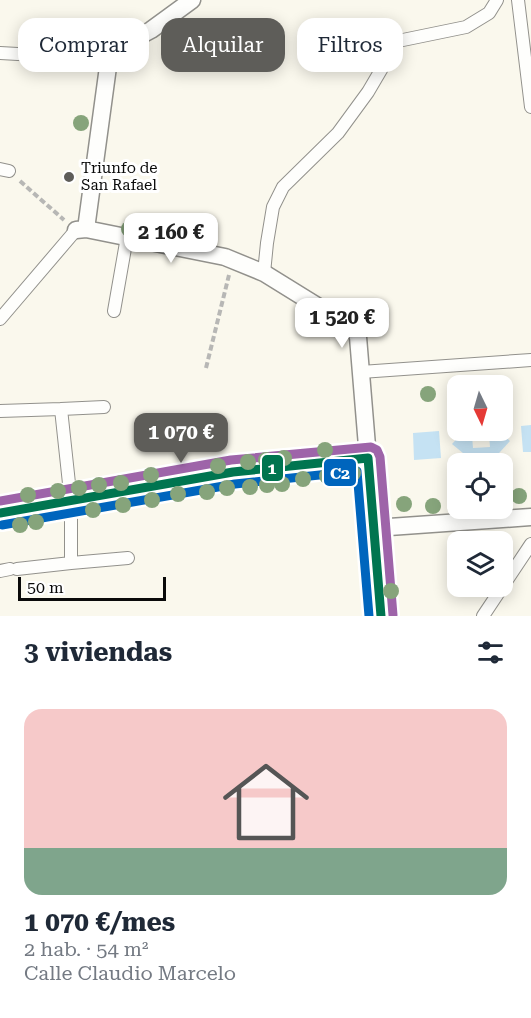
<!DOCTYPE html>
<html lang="es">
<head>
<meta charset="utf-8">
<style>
	:root { --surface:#fff; --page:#f2f2f3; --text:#1f2937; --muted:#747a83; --accent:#5e5d59 }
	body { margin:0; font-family:"Roboto Serif",serif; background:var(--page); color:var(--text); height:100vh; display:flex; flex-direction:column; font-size:22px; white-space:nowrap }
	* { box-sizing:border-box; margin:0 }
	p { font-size:20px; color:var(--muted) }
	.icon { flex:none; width:33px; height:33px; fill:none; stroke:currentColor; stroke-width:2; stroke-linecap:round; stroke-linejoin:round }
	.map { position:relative; height:616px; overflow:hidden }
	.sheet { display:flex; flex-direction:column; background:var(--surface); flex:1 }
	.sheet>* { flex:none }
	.hud { position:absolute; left:18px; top:18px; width:495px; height:54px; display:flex; gap:12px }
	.needle { width:39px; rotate:175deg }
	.controls { position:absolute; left:447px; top:375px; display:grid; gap:12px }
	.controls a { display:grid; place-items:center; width:66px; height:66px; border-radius:12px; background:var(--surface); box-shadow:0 3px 15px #0003; font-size:30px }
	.scale { position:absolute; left:18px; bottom:15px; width:148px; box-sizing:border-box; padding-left:6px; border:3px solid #0a0a0a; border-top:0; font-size:16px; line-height:21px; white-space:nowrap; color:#0a0a0a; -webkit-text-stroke:4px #fff; paint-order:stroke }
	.price { position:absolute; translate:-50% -51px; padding:0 14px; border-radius:12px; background:#fff; color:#222; font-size:20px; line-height:39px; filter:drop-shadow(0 2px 3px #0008) }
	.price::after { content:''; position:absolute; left:50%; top:36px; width:18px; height:14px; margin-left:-9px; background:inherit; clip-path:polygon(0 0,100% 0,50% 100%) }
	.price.on { background:var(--accent); color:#fff }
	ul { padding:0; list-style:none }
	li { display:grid; align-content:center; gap:12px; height:318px; padding:0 24px }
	li span { display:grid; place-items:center; height:186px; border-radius:18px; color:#555 }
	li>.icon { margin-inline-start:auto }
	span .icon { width:108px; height:108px; fill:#fffc; stroke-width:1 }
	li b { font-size:26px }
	h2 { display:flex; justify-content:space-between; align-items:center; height:72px; padding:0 24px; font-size:26px }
	.chip { padding:0 21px; border-radius:18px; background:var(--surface); box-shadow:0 3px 15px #0003; font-size:21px; line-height:54px }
	.chip.on { background:var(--accent); color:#fff }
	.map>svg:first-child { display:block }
	.pitch { fill:#ebf3d7 }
	.water { fill:#c5e2f3; fill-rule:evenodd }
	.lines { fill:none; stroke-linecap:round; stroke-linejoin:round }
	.pedestrian-casing { stroke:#92918c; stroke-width:14 }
	.minor-casing { stroke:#92918c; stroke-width:19 }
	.path { stroke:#b7b7b5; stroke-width:4; stroke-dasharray:6 3; stroke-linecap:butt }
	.pedestrian { stroke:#fefefc; stroke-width:12 }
	.minor { stroke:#fefefc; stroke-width:16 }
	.bus-1-casing { stroke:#fff; stroke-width:14 }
	.bus-2-casing { stroke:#fff; stroke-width:14 }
	.bus-3-casing { stroke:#fff; stroke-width:14 }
	.bus-1 { stroke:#007550; stroke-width:9 }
	.bus-2 { stroke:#0065bd; stroke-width:9 }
	.bus-3 { stroke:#9e64a9; stroke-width:9 }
	.tree { fill:#86a47b }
	.poi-dot { fill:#5e5d59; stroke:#fff; stroke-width:2 }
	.labels { text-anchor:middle; stroke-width:6; stroke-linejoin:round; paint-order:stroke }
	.poi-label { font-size:15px; fill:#0a0a0a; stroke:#fff; text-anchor:start }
	.line-badge { stroke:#fff; stroke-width:2 }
	.badge-label { font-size:16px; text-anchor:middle; font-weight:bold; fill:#fff }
</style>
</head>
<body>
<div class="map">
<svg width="531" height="616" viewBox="0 0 531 616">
	<rect width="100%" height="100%" fill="#faf8ed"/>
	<path class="pitch" d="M 307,29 L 374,35 L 370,71 L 303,65 Z"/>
	<path class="water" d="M 531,425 L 531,452 L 523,452 L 521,426 Z
		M 439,431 L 441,458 L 414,460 L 413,433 Z
		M 464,431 L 499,431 L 510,441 L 490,463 L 475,463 L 452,444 ZM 489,435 L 490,447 L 473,448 L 472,436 Z"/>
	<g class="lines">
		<defs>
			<path id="pedestrian" d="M 518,0 L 531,107
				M 0,53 L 71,57 L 110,52
				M 0,169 L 9,171
				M 264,273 L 267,243 L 273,207 L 283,187 L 338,133 L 368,92 L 398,41 L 466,27 L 489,13 L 497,0
				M 114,311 L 127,237
				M 0,319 L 76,230
				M 361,372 L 531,360
				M 61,409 L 104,407
				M 0,411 L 61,409 L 71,502 L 71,563 L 17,569
				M 71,563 L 128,558
				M 0,571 L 10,569
				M 483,616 L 531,544"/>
			<path id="minor" d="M 86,229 L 110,52 L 151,30 L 192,0
				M 76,230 L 86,229 L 225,257 L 264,273 L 348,325 L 355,330 L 358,337 L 381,616
				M 0,513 L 233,472 L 368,458
				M 375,528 L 531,517"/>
		</defs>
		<use href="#pedestrian" class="pedestrian-casing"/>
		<use href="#minor" class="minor-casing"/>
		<path class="path" d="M 20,181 L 64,220
			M 206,368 L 229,275"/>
		<use href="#pedestrian" class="pedestrian"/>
		<use href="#minor" class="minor"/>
		<defs>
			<path id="bus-1" d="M 368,458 L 381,616
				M 0,513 L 233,472 L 368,458"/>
			<path id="bus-2" d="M 2,525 L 235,484 L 357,471 L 369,616"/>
			<path id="bus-3" d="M 0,501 L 231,460 L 371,447 L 377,450 L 380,457 L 393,615"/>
		</defs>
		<use href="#bus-1" class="bus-1-casing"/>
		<use href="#bus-2" class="bus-2-casing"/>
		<use href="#bus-3" class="bus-3-casing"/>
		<use href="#bus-1" class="bus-1"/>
		<use href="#bus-2" class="bus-2"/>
		<use href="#bus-3" class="bus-3"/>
	</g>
	<g class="tree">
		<circle cx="81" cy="123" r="8"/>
		<circle cx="129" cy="229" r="8"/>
		<circle cx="153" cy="232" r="8"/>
		<circle cx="428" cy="394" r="8"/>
		<circle cx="325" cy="450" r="8"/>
		<circle cx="284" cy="458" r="8"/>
		<circle cx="266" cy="460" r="8"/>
		<circle cx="248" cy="462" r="8"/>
		<circle cx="218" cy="466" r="8"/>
		<circle cx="353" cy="473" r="8"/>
		<circle cx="151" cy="475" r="8"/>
		<circle cx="327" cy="476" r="8"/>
		<circle cx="303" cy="479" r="8"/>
		<circle cx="121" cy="483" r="8"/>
		<circle cx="282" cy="484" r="8"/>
		<circle cx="99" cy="485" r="8"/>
		<circle cx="267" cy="485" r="8"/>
		<circle cx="250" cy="487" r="8"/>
		<circle cx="79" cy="488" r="8"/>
		<circle cx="227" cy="488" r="8"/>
		<circle cx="58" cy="491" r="8"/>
		<circle cx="207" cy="492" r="8"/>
		<circle cx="178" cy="494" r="8"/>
		<circle cx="28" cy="495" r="8"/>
		<circle cx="519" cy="496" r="8"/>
		<circle cx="152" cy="500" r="8"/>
		<circle cx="404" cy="504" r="8"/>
		<circle cx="123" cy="505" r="8"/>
		<circle cx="433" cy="506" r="8"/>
		<circle cx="93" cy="510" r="8"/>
		<circle cx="36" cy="522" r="8"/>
		<circle cx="20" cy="525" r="8"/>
		<circle cx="391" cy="591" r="8"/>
	</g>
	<circle class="poi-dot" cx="69" cy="177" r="6"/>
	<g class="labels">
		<g class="poi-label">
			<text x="81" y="173">Triunfo de<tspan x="81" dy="17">San Rafael</tspan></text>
		</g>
	</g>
	<g class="line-badge">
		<rect x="261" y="454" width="23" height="28" rx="6" fill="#007550"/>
		<rect x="323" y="458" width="34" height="29" rx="6" fill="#0065bd"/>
	</g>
	<g class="badge-label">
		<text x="272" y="474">1</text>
		<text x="340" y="479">C2</text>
	</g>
</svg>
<div class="controls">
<a><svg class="needle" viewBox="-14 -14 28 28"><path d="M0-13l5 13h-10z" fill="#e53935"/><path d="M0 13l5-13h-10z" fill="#747a83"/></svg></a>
<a><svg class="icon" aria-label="locate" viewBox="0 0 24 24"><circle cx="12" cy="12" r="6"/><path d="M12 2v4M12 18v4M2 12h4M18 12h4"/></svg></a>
<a><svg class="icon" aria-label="layers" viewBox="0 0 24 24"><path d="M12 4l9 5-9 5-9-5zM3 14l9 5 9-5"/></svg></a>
</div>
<div class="scale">50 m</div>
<b class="price" style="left:171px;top:264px">2 160 €</b>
<b class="price" style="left:342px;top:349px">1 520 €</b>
<b class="price on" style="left:181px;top:464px">1 070 €</b>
<div class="hud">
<a class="chip">Comprar</a>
<a class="chip on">Alquilar</a>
<a class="chip">Filtros</a>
</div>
</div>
<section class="sheet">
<h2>3 viviendas<svg class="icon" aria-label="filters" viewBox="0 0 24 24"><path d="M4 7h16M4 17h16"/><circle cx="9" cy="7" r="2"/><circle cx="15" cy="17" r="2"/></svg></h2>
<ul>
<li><span style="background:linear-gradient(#f6c9c9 75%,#7fa58c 0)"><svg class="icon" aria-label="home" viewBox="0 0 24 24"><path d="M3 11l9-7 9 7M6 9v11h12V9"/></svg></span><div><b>1 070 €/mes</b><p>2 hab. · 54 m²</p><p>Calle Claudio Marcelo</p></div></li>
</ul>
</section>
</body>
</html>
